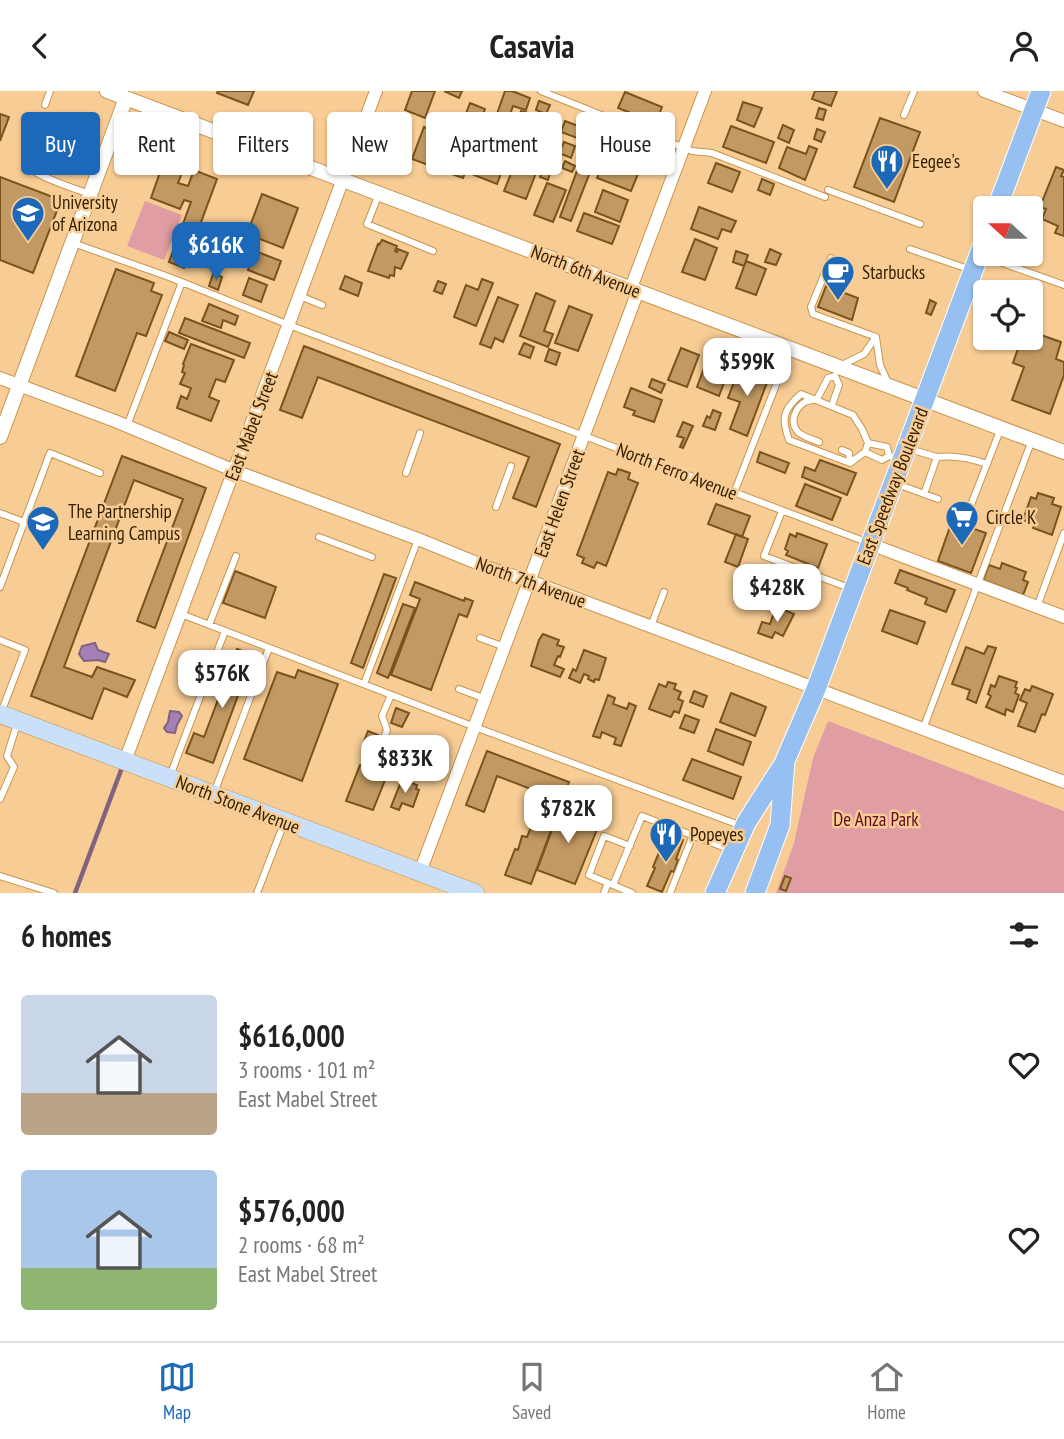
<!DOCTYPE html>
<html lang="en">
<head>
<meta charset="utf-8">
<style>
	:root { --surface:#fff; --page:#f2f2f2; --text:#222; --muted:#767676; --line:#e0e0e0; --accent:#1b69b8 }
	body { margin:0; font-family:"PT Sans Narrow",sans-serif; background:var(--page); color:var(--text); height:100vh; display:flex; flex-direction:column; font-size:26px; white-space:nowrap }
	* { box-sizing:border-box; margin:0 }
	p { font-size:23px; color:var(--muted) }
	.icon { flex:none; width:38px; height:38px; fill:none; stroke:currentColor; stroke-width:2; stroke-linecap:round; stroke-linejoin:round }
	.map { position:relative; height:802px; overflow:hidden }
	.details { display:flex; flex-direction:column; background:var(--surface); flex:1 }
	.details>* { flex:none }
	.hud { position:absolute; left:21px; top:21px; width:700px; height:63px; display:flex; gap:14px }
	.needle { width:46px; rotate:291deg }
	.buttons { position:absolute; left:973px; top:105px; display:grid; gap:14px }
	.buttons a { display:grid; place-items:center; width:70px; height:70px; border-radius:7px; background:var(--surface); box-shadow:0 2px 5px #0004; font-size:35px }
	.price { position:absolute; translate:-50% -60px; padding:0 16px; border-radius:14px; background:#fff; color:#222; font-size:23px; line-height:46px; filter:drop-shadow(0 2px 4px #0008) }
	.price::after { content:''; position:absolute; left:50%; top:42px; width:21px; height:16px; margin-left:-10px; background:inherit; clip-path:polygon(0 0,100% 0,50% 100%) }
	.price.active { background:var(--accent); color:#fff }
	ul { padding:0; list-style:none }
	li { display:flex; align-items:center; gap:21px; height:175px; padding:0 21px }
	li span { display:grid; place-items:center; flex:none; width:196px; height:140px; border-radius:7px; color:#555 }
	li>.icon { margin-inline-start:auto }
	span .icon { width:84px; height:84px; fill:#fffc; stroke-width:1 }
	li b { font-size:30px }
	h2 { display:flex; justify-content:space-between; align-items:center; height:84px; padding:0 21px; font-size:30px }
	.tag { padding:0 24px; border-radius:7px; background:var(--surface); box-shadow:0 2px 5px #0004; font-size:24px; line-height:63px }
	.tag.active { background:var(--accent); color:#fff }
	header { display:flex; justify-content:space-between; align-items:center; height:91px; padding:0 21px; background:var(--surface); font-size:32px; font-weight:800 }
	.dock { display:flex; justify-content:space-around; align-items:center; height:98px; border-top:2px solid var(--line); background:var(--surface); font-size:19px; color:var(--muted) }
	.dock a { display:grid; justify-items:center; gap:4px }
	.dock .active { color:var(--accent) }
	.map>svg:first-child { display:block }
	.green { fill:#e09da3 }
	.water { fill:#a380b6; stroke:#81637f; stroke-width:2 }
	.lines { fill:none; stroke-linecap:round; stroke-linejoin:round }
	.stream { stroke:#81637f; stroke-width:4.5 }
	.building { fill:#c29962; stroke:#79531b; stroke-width:2 }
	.service-casing { stroke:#c8954e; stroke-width:8 }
	.minor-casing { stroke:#c8954e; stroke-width:14 }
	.tertiary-casing { stroke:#c8954e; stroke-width:16 }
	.secondary-casing { stroke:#c8954e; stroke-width:19 }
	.primary-casing { stroke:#fff; stroke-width:21 }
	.service { stroke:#fff; stroke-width:6 }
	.minor { stroke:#fff; stroke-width:12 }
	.tertiary { stroke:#fff; stroke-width:14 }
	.secondary { stroke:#cae0f8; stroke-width:18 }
	.primary { stroke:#95c0f1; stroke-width:19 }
	.labels { text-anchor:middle; stroke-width:5; stroke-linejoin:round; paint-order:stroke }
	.poi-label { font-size:19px; fill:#321e00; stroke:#f8cd95; text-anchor:start }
	.street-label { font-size:19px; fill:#321e00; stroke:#f8cd95 }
	.park-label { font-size:19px; fill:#5f0820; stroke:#f8cd95 }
</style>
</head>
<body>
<header><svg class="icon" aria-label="back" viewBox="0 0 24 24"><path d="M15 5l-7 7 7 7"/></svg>Casavia<svg class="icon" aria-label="person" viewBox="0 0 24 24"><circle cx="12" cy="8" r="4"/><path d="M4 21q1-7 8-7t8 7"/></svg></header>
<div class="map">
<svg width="1064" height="802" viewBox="0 0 1064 802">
	<rect width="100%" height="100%" fill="#f8cd95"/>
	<path class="green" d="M 145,110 L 182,124 L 164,169 L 127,155 Z
		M 828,630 L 1064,720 L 1064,802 L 776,802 L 794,752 L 813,667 Z"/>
	<path class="water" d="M 95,552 L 98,559 L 109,563 L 105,571 L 98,569 L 84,570 L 79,563 L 82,555 Z
		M 170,620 L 179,621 L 182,625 L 177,634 L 175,642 L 167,641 L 164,637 L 168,631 Z"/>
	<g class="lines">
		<path class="stream" d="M 75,802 L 123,674"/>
	</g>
	<path class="building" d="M 218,0 L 254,0 L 248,14 L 217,2 Z
		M 412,0 L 435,0 L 425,27 L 405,19 Z
		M 444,0 L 462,0 L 459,7 Z
		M 505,0 L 512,0 L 530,7 L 526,19 L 513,15 L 505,38 L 493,34 Z
		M 815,0 L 837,0 L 831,15 L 812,8 Z
		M 625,1 L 662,16 L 656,32 L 618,17 Z
		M 539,10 L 550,14 L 546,23 L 536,19 Z
		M 743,11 L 762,17 L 754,36 L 737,29 Z
		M 470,12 L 485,18 L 477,37 L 463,30 Z
		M 819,17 L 826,19 L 823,29 L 816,27 Z
		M 521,20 L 528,22 L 526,29 L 519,27 Z
		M 0,23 L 9,26 L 0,50 Z
		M 880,27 L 920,41 L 894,111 L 854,96 Z
		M 532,29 L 541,33 L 530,63 L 521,59 Z
		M 565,30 L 608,46 L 604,57 L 561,41 Z
		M 783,34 L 794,39 L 789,52 L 778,47 Z
		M 731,35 L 774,51 L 766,72 L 723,56 Z
		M 391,36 L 411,43 L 402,65 L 383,58 Z
		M 424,36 L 443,43 L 431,75 L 412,68 Z
		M 817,38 L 825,41 L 821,51 L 814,48 Z
		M 490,43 L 502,48 L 497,60 L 508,64 L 497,93 L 474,84 Z
		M 615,43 L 648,55 L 642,71 L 609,59 Z
		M 454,51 L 474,59 L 463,87 L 443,80 Z
		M 564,51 L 575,55 L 571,67 L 559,62 Z
		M 809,55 L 817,58 L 805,89 L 779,77 L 787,56 L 806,63 Z
		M 594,62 L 603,65 L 600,75 L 590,71 Z
		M 518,65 L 539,74 L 526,108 L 504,100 Z
		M 165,67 L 185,74 L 178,92 L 188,95 L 194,79 L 217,88 L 184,177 L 169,171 L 191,111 L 184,109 L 180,118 L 151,107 Z
		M 565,70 L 575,75 L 572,81 L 562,77 Z
		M 604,70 L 638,83 L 631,100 L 597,87 Z
		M 716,72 L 740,81 L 732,101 L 708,92 Z
		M 545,74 L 552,76 L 548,89 L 540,86 Z
		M 1056,76 L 1064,79 L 1061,85 L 1064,86 L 1064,145 L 1055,142 L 1058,135 L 1042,128 L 1046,118 L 1040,116 Z
		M 578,77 L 590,81 L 571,130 L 560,126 Z
		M 0,86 L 61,109 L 33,182 L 0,169 Z
		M 762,88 L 774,93 L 770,104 L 758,99 Z
		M 547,92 L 566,99 L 553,131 L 534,124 Z
		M 603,99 L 628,109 L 620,131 L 595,121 Z
		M 262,103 L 298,117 L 283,157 L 247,143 Z
		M 699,116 L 736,130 L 731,141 L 722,138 L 718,148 L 691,138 Z
		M 584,122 L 619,135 L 612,153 L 577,140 Z
		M 205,134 L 221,140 L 214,157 L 199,151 Z
		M 695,148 L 717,157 L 705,189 L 682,181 Z
		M 382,149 L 397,155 L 395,160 L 397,161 L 398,158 L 408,162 L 401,178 L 395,176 L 394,185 L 390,184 L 389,187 L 368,180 L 378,153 L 379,154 Z
		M 770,158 L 781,163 L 776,174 L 765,171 Z
		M 255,160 L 281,170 L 274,189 L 248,179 Z
		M 736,160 L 748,164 L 744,175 L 733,171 Z
		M 746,170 L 766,178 L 756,204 L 736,197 Z
		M 116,178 L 154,192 L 151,200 L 162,204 L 146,245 L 137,242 L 115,300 L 76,285 Z
		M 213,183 L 222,186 L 218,199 L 209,195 Z
		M 345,185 L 362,192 L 358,205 L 340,198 Z
		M 249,187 L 267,194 L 261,211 L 243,204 Z
		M 482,188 L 493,192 L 476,235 L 454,226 L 466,194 L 478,199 Z
		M 438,190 L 446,193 L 442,203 L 434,200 Z
		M 826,195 L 858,207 L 852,229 L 818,216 Z
		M 536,202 L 555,210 L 544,240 L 553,243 L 548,256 L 520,245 Z
		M 498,206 L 518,214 L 503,251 L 495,247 L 491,257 L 480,253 Z
		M 930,209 L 936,212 L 931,224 L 926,222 Z
		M 209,213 L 238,225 L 235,234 L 223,229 L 221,237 L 202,230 Z
		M 569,215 L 592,224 L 578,260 L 555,252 Z
		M 185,227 L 250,252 L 244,267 L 179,242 Z
		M 169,241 L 188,249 L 184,258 L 165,250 Z
		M 1035,242 L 1061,251 L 1056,268 L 1064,271 L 1064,284 L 1050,323 L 1012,309 L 1024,276 L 1013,272 L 1021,249 L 1031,253 Z
		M 524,252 L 534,256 L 530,267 L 519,263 Z
		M 191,253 L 234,269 L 225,291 L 216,288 L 209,306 L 219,310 L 211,330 L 177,317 L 181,305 L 187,308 L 191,297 L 180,293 L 185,282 L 182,281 L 184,274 L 183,273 Z
		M 304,255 L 560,353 L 536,416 L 513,407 L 529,366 L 318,286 L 302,327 L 280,319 Z
		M 681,257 L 699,264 L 687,296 L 668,289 Z
		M 549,258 L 560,262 L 556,274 L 545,270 Z
		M 709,264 L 731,273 L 719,305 L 697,296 Z
		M 740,275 L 769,286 L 747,345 L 730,338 L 740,311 L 728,307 Z
		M 652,288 L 665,293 L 661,302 L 649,296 Z
		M 631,297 L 662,309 L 654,331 L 633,324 L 635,320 L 624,316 Z
		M 713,319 L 721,322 L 715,339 L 703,335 L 707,325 L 710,327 Z
		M 683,331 L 693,335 L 683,357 L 680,356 L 684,347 L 677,345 Z
		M 760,361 L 789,372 L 785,382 L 757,371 Z
		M 122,365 L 206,397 L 155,537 L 137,530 L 183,408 L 134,389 L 64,576 L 92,586 L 97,576 L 135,589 L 127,606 L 104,597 L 92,628 L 31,605 Z
		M 820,369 L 856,382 L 847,404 L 802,386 L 805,376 L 815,380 Z
		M 618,378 L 630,382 L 628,388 L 638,392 L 606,475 L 597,471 L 594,477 L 582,472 L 584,467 L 577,464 L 608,381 L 616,384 Z
		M 805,393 L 841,407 L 832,429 L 796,415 Z
		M 1038,402 L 1054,407 L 1052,413 L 1061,416 L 1052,444 L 1033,437 L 1035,433 L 1023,429 L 1031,406 L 1036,408 Z
		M 716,413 L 750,425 L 742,446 L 708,433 Z
		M 952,430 L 986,442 L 971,482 L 938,470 Z
		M 797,442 L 827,453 L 818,477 L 786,464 L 788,460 L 785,458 L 790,443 L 796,446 Z
		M 736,443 L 748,448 L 738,476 L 725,471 Z
		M 1002,472 L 1026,481 L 1023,489 L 1028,491 L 1023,504 L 983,489 L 989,474 L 1000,478 Z
		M 781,477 L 790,481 L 789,485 L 811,493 L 804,512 L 773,501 Z
		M 900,479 L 955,499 L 946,521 L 925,513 L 927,507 L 907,499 L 908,497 L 895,492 Z
		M 235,480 L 276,496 L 265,527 L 223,512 Z
		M 384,483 L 396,487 L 363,577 L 351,572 Z
		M 415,491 L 464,510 L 465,507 L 473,510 L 467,526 L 459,523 L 431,599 L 391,584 L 420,508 L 410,504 Z
		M 739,499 L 760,507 L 756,518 L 735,510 Z
		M 403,513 L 415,517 L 388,587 L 377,582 Z
		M 776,516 L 794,523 L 783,545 L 775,541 L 772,547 L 758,542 L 762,531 L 770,533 Z
		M 890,519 L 925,531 L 917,553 L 882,540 Z
		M 543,543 L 559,549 L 557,554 L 564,556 L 560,566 L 558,565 L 554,574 L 564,578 L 560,586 L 531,575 L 539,549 Z
		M 988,555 L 996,557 L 976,612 L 967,608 L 970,599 L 952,593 L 966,556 L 984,563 Z
		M 237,558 L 253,564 L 213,672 L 186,662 L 194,642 L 204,646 Z
		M 584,559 L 606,567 L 599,589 L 595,588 L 594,591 L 588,588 L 589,585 L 584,583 L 580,592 L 569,587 L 573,578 L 576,580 Z
		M 298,579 L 338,593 L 302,690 L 244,668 L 277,581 L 295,587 Z
		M 999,585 L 1017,591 L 1015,596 L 1017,597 L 1015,602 L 1019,604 L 1013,621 L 1006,618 L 1005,624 L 986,616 L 991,605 L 988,603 L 991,594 L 995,596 Z
		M 668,591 L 676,593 L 674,598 L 681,601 L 678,608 L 683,610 L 679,622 L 674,620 L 671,626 L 649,618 L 659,593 L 666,596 Z
		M 1032,595 L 1053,603 L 1045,624 L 1042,623 L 1035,641 L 1018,635 L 1027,612 L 1020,609 L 1025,598 L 1030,600 Z
		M 694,600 L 707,605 L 703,616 L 690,611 Z
		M 731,602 L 766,616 L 755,645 L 720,631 Z
		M 608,604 L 615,607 L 613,613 L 627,618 L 629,612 L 636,615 L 621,655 L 614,653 L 616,647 L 602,641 L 600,647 L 593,645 Z
		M 396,617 L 409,622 L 402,636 L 391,632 Z
		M 685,624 L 699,629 L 694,642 L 680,637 Z
		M 716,638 L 751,651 L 743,674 L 708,660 Z
		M 368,640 L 378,644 L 372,660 L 362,656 Z
		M 487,660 L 569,691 L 531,793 L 505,784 L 515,758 L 518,759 L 522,745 L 527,746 L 544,703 L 497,685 L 484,721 L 466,714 Z
		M 692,668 L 741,686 L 733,708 L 683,689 Z
		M 360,674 L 387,684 L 373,719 L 346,710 Z
		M 402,688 L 417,694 L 416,698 L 419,699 L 413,716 L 402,712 L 399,719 L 391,716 Z
		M 561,715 L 600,731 L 575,793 L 537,779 Z
		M 667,742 L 683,749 L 676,768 L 678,769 L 674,781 L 671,780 L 662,801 L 647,795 L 655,777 L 653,776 Z
		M 785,785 L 791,787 L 786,800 L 780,798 Z"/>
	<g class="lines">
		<defs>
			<path id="service" d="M 541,0 L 692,60 L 712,62 L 825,106
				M 45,14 L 50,0
				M 904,24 L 914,0
				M 26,64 C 26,69 25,71 28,75 C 34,85 77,98 89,103
				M 828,99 L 920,133
				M 379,103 L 367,133 L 433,160
				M 73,152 L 169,186 L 289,234 L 869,452
				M 910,158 L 971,179
				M 980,164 L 1064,194
				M 831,167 L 811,216 L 813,223 L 876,246
				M 300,205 L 322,214
				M 840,275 L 864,263 L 876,246 L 880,274 L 889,294
				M 801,303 L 853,324 L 862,338 L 868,352 L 865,361 L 850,372 L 789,349 C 781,327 783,319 801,303 Z
				M 127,335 L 182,191
				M 819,351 C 812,348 803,346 798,341 C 789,331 795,317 805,311 C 809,309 813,309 817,308 L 828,287 L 835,285 L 839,294 L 832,314
				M 868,352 L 887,356 L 889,365
				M 909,358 L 937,366
				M 842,359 L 849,362 L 850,372
				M 865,361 L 882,369 L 889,365 L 898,367
				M 406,382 L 420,342
				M 897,393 L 938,408
				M 734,402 L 790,258
				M 924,403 L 937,366 C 955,364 970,367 987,373
				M 496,416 L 511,375
				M 969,419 L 1001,337
				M 782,420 L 764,465 L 852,498
				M 0,422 L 24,431
				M 319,446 L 372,466
				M 0,496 L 50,362 L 100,382
				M 1037,516 L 1064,442
				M 181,523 L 475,636 L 742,735
				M 209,534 L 236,465
				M 651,535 L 664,501
				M 480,547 L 505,556
				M 0,549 L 25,559 L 1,622
				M 364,593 L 418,448
				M 459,598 L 486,608
				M 923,638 L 1032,349
				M 376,668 L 387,639 L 382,625 L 391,604
				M 170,685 L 225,540
				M 214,702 L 269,557
				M 0,708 L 14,676 L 7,665 L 17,633
				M 0,785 L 54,802
				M 608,792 L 589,784 L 604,745 L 630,755
				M 613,794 L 632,802
				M 257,802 L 284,732
				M 604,802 L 608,792 L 613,794 L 642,725 L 731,759
				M 670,802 L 693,744"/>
			<path id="minor" d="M 984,0 L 1064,30
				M 631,197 L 705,0
				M 0,287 L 115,330 L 235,380 L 418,448 L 489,477 L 530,490 L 1064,691
				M 870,453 L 1064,526
				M 125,670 L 376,0
				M 420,781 L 638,200"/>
			<path id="tertiary" d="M 107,0 L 1064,361
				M 0,346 L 126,7"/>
			<path id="secondary" d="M 0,623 L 475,802"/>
			<path id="primary" d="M 997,117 L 1041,0
				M 715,802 L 746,732 L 783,674
				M 755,802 L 780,734 L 785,670 L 816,598 L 985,148"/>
		</defs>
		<use href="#service" class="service-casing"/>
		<use href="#minor" class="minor-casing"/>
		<use href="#tertiary" class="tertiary-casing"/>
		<use href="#secondary" class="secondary-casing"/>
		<use href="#primary" class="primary-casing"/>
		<use href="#service" class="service"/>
		<use href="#minor" class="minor"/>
		<use href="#tertiary" class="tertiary"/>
		<use href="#secondary" class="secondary"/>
		<use href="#primary" class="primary"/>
	</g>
	<defs>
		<symbol id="restaurant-pin" viewBox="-11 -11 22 30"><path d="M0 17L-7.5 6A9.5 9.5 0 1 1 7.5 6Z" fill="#1b69b8" stroke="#f8cd95"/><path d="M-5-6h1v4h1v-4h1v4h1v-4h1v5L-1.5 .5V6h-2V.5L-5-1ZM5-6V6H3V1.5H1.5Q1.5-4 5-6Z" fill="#fff"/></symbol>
		<symbol id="university-pin" viewBox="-11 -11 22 30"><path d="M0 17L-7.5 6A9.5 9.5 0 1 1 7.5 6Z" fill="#1b69b8" stroke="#f8cd95"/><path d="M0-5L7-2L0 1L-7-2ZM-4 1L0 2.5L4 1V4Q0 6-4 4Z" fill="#fff"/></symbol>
		<symbol id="cafe-pin" viewBox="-11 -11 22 30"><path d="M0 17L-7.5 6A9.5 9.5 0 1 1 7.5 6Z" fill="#1b69b8" stroke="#f8cd95"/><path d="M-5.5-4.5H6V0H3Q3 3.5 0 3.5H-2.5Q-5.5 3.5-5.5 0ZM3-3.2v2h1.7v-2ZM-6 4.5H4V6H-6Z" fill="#fff"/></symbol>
		<symbol id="supermarket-pin" viewBox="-11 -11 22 30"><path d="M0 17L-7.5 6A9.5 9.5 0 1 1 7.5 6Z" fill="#1b69b8" stroke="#f8cd95"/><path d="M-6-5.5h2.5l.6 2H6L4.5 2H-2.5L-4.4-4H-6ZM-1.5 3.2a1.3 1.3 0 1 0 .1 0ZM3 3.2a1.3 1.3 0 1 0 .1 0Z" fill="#fff"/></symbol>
		<symbol id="school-pin" viewBox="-11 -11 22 30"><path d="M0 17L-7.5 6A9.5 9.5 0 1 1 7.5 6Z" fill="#1b69b8" stroke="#f8cd95"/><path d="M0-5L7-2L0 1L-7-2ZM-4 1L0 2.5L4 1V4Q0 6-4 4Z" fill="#fff"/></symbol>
	</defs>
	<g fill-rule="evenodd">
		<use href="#restaurant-pin" x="868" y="51" width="38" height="52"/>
		<use href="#university-pin" x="9" y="103" width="38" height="52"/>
		<use href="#cafe-pin" x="819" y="162" width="38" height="52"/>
		<use href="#supermarket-pin" x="943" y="407" width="38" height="52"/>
		<use href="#school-pin" x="24" y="412" width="38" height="52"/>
		<use href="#restaurant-pin" x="647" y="724" width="38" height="52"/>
	</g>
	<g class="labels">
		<g class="poi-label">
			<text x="912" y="77">Eegee's</text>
			<text x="52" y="118">University<tspan x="52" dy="22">of Arizona</tspan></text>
			<text x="862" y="188">Starbucks</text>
			<text x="68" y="427">The Partnership<tspan x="68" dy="22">Learning Campus</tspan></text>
			<text x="986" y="433">Circle K</text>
			<text x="690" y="750">Popeyes</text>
		</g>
		<g class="street-label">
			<text transform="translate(586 180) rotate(21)" y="7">North 6th Avenue</text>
			<text transform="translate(251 335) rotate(-69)" y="7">East Mabel Street</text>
			<text transform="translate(677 380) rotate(21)" y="7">North Ferro Avenue</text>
			<text transform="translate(892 395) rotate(-69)" y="7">East Speedway Boulevard</text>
			<text transform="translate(559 412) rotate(-70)" y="7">East Helen Street</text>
			<text transform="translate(531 491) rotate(20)" y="7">North 7th Avenue</text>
			<text transform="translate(238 713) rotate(21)" y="7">North Stone Avenue</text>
		</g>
		<g class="park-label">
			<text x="876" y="735">De Anza Park</text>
		</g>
	</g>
</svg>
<div class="buttons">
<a><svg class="needle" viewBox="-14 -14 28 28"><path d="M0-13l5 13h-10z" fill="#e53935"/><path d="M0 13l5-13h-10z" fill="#767676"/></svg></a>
<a><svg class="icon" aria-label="locate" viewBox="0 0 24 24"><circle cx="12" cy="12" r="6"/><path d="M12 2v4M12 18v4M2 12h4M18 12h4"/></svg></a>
</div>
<b class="price active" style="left:216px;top:191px">$616K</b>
<b class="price" style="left:747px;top:307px">$599K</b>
<b class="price" style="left:777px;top:533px">$428K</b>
<b class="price" style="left:222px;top:619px">$576K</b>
<b class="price" style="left:405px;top:704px">$833K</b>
<b class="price" style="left:568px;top:754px">$782K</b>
<div class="hud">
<a class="tag active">Buy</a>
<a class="tag">Rent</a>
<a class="tag">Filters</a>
<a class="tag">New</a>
<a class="tag">Apartment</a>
<a class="tag">House</a>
</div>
</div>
<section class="details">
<h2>6 homes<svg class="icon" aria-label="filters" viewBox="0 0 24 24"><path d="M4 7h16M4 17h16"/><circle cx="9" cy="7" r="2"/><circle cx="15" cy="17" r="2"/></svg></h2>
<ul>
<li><span style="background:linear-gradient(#c9d6e8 70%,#b9a48a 0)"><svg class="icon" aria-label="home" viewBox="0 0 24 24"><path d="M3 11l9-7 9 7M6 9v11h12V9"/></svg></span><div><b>$616,000</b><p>3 rooms · 101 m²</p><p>East Mabel Street</p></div><svg class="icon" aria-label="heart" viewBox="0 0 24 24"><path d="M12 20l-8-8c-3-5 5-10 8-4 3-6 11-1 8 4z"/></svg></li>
<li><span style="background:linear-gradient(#a9c7e8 70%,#8fb573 0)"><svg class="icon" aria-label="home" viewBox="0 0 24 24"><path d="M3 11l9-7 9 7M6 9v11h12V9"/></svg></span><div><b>$576,000</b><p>2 rooms · 68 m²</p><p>East Mabel Street</p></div><svg class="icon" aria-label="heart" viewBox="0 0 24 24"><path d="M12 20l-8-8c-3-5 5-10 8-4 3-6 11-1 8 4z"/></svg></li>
</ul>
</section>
<nav class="dock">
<a class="active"><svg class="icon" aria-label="map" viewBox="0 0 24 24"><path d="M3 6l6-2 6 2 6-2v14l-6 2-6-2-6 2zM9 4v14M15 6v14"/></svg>Map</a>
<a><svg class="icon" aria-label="saved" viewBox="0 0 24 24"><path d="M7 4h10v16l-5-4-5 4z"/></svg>Saved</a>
<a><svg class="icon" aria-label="home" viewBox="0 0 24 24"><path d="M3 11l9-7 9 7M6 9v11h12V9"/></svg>Home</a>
</nav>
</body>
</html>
